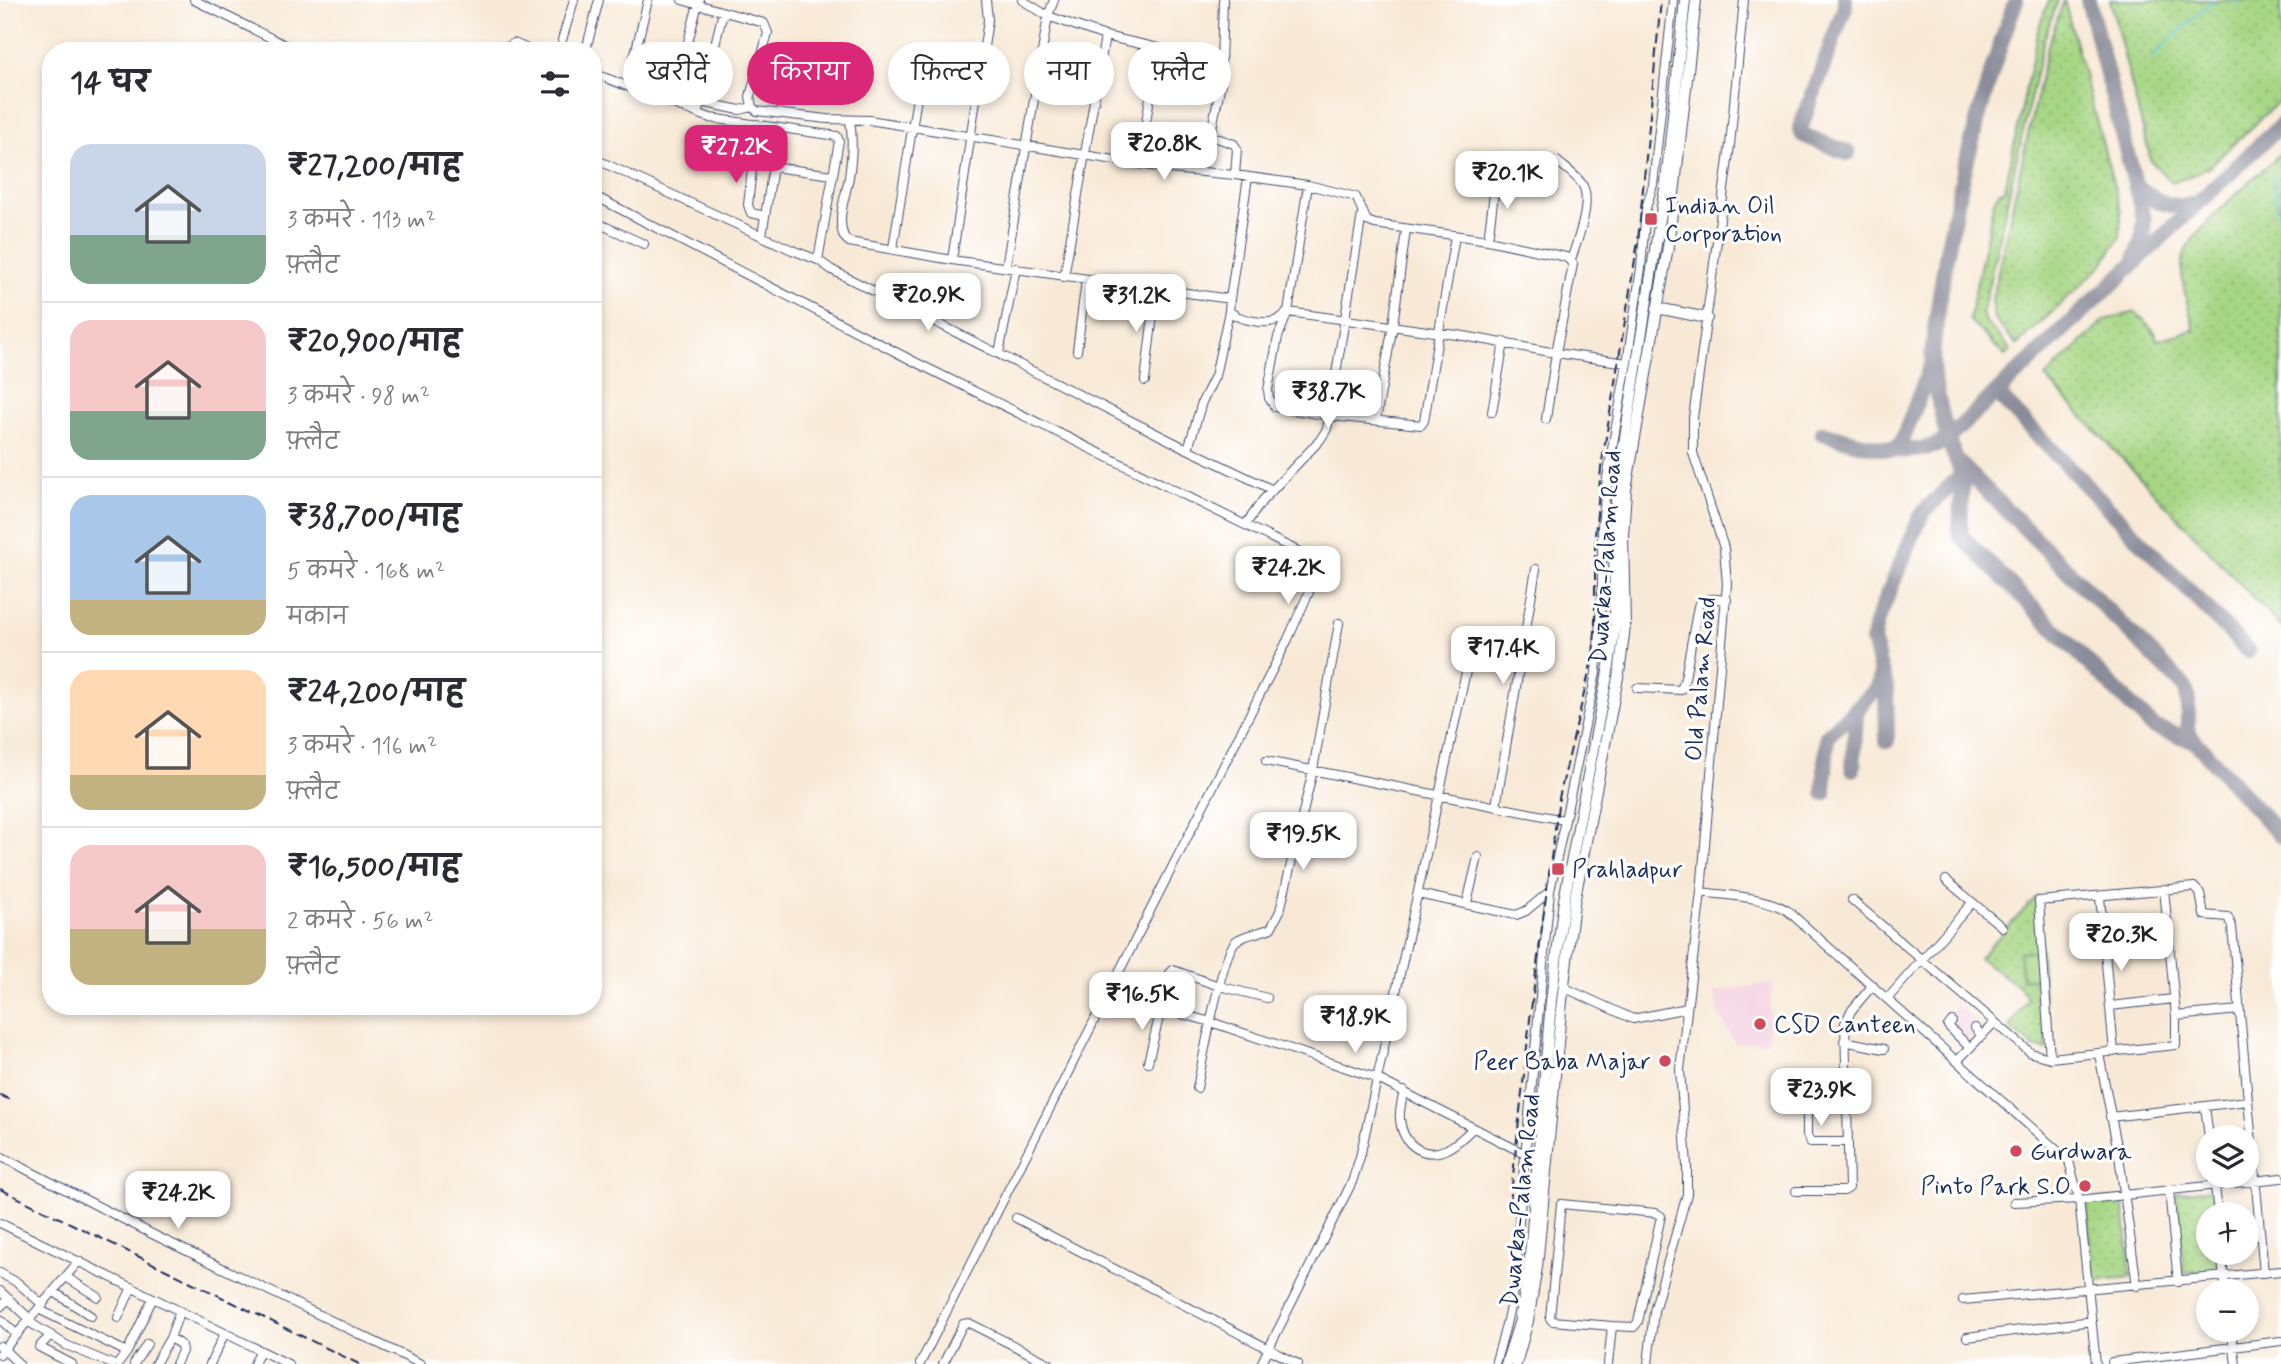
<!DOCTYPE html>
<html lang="hi">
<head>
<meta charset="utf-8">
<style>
	:root { --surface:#fff; --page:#f2f2f3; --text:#2b2b33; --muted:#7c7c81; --line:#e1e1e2; --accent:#db2777 }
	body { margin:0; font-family:Mynerve,"Playpen Sans Deva",sans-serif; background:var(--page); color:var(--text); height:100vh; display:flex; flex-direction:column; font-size:26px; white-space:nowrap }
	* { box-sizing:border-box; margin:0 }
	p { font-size:23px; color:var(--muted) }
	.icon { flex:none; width:38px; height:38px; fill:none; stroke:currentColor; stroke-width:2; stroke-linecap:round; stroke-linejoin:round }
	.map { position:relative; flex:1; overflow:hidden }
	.sheet { position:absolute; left:42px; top:42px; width:560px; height:973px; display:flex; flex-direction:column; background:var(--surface); border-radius:28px; box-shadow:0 4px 10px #0003 }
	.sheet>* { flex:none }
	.top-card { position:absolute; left:623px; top:42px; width:665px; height:63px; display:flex; gap:14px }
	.fabs { position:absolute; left:2196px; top:1125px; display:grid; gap:14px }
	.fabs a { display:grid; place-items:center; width:63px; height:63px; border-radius:50%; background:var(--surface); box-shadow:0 4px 10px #0003; font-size:35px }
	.price { position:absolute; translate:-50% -60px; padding:0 16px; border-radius:14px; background:#fff; color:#222; font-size:23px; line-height:46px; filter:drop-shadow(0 2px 4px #0008) }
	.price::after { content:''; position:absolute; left:50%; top:42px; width:21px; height:16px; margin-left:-10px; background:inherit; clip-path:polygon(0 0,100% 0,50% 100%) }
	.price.active { background:var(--accent); color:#fff }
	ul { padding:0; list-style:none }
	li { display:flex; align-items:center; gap:21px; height:175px; padding:0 28px }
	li+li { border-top:2px solid var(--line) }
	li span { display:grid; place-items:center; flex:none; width:196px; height:140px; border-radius:21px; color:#555 }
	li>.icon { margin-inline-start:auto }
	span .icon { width:84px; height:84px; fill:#fffc; stroke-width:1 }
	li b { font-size:30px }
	h2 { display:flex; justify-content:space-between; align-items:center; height:84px; padding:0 28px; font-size:30px }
	.tag { padding:0 24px; border-radius:32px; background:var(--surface); box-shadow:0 4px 10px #0003; font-size:24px; line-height:63px }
	.tag.active { background:var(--accent); color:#fff }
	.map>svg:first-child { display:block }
	.built { fill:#f3cfdf }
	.green { fill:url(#green-dots); stroke:#618271; stroke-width:2 }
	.pitch { fill:#a7d684; stroke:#618271; stroke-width:2 }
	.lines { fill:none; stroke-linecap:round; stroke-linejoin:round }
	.stream { stroke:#5cc5d8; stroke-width:2 }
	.taxiway { stroke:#8a8c9a; stroke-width:16 }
	.minor-casing { stroke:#3c4b70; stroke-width:10 }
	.major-casing { stroke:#3c4b70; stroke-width:12 }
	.minor { stroke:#fff; stroke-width:8 }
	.major { stroke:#fff; stroke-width:10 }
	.rail { stroke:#1b2f5e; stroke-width:2; stroke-dasharray:10 5; stroke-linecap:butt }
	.poi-dot { fill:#d1495b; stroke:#fff; stroke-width:2.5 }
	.labels { text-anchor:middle; stroke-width:6; stroke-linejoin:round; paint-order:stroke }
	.poi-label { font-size:24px; fill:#1b2f5e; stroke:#fff; text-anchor:start }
	.street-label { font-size:24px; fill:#1b2f5e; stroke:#fff }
</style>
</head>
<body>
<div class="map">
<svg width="2281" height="1364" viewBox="0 0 2281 1364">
	<defs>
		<pattern id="green-dots" width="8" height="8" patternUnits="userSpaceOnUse" patternTransform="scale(1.75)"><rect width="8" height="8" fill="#a7d684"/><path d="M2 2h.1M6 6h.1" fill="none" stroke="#8fb874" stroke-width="1.8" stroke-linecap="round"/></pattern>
	</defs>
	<rect width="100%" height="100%" fill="#fff"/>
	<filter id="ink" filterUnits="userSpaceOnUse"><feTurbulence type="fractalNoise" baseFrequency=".0143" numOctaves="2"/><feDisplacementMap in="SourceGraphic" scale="14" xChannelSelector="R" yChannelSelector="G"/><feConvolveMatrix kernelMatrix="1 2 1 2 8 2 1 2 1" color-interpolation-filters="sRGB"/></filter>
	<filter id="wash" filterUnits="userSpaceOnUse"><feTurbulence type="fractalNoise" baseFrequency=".00686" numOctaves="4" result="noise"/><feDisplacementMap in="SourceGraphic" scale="28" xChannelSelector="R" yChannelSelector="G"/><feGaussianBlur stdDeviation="1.57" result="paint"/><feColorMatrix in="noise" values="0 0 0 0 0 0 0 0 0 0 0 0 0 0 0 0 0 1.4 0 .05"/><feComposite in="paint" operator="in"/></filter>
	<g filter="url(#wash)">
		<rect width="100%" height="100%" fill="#f8e9d6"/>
		<path class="built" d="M 1772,983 L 1768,1042 L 1735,1043 L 1718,1012 L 1714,992 Z
			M 1956,1004 L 1980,1025 L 1967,1040 L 1943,1020 Z"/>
		<path class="green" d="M 2049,0 L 2058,0 L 2043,42 L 1982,314 L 1987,324 L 2011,350 L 2005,356 L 1969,320 L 1994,201 L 2000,191 L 2005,189 L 2038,30 Z
			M 2064,0 L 2121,212 L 2120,237 L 2102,265 L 2017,345 L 1994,319 L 1992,299 L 2047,48 Z
			M 2110,0 L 2281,0 L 2281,99 L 2207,169 L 2205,167 L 2198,173 L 2171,182 L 2151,161 Z
			M 2281,153 L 2281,627 L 2045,377 L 2105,320 L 2136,312 L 2155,332 L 2157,340 L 2194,330 C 2190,308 2177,278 2184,255 C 2191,231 2260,173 2281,153 Z
			M 2037,896 L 2047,1050 L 2034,1047 L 2009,1027 L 2028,998 L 2016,984 L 1979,958 Z
			M 2213,1189 L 2215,1214 L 2208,1214 L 2208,1253 L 2218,1253 L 2219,1270 L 2184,1273 L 2176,1193 Z
			M 2123,1198 L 2131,1277 L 2098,1280 L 2093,1277 L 2086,1201 Z"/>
		<path class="pitch" d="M 2035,951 L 2038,978 L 2022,980 L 2019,952 Z"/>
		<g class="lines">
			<path class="stream" d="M 2234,0 L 2238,5
				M 2151,58 L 2213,0
				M 2272,176 L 2281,229"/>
			<path class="taxiway" d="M 1845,0 L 1845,7 L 1800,129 L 1803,135 L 1848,153
				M 2088,0 L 2144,219 L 2143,235 L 2136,259
				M 2136,185 C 2155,202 2174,211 2198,203
				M 1933,376 L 1948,441 L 1957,461 L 2183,685 C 2193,699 2184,720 2190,736 L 2281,836
				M 1934,386 C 1929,355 1936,326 1940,295 C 1954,199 1982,92 2016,0
				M 2002,387 L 2001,398 L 2248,651
				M 1822,433 C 1860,443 1907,462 1945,441 L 2281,125
				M 1894,450 L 1901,444 L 1930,367
				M 1962,475 L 1960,532 L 1962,537 L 2153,727 L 2193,740
				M 1883,675 L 1886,686 L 1887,741
				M 1853,769 L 1856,714 L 1860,705
				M 1824,793 L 1827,736 L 1879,687 L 1881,673 L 1873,640 L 1876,623 L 1919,520 L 1925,510 L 1962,475 L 1957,461"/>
		</g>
	</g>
	<g filter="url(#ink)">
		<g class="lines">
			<defs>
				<path id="minor" d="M 194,0 L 297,51
					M 682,0 L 764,23 L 768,33 L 750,96 L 752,107 L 757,111 L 827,119 L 869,120 L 1170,169 L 1235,175 L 1308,185 L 1356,197 L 1367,221 L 1375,224 L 1488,240 L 1566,257 L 1573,264 L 1556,353 L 1627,363
					M 1022,0 L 1048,16 L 1105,36 L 1216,61 L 1221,64 L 1222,78 L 1211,133 L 1214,137 L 1234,144 L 1237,149 L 1235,175
					M 562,40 L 574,0
					M 587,46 L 599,0
					M 507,51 L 509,46 L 514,43 L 532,51
					M 1221,64 L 1223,0
					M 632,66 L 648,0
					M 593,73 L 710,118 L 837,136 L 839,141 L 818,260
					M 677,84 L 699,0
					M 701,102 L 740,110 L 752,107
					M 696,113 L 701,102 L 723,12
					M 850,120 C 853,139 852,158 849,177 C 846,196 836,218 844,237 L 849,242 L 952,260 L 1230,299 L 1248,177
					M 757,124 L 748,205 L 751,213 L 765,216
					M 593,158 L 792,250 L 818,260 L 832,270 L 1179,445 L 1273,490
					M 1557,161 C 1565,168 1576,175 1582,184 C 1593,202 1577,241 1571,260
					M 1139,164 L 1158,49
					M 1308,185 L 1288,312 L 1278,337 L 1268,390 L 1269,398 L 1275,407 L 1331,416 L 1421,425 L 1424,421 L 1455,236
					M 593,195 L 917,363 L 1318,561 L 1321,565 L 1288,639 L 920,1364
					M 593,221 L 644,244
					M 762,235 L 773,167 L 833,175
					M 1488,240 L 1496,178
					M 893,248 L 923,60
					M 952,260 L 988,20 L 986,0
					M 1006,267 L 1048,16 L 1054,0
					M 1064,277 L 1105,36
					M 1230,299 L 1229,311 C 1239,320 1267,326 1279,319 C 1282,317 1285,314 1288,312 L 1464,336 L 1556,353 L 1546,419
					M 1077,351 L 1086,280
					M 999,353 L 1016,268
					M 1145,381 L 1156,290
					M 1492,412 L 1504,342
					M 1376,419 L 1393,325 L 1406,230
					M 1188,449 L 1202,402 L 1215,376 L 1229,311
					M 1246,524 L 1263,500 L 1320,440 L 1327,429 L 1362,214
					M 1637,688 L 1681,690 L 1685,678 L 1698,606 C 1704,596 1716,599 1727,600
					M 1266,761 L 1564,820
					M 1496,806 L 1536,569
					M 1946,880 L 2002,927
					M 1701,892 C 1729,896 1764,896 1788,911 L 2069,1161 L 2079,1199 L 2096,1364
					M 1418,894 L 1516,915 L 1526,911 L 1550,891
					M 2100,897 L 2114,1052
					M 1852,900 L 2031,1053 L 2050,1058 L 2176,1045 L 2176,1016 L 2164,889
					M 1467,903 L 1478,857
					M 1563,987 L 1633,1019 L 1687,1008
					M 1888,998 L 1972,903
					M 2110,1006 L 2174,999
					M 1163,1009 L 1211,1022 L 1376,1078 L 1525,1154
					M 2176,1016 L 2239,1010
					M 1952,1021 L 1948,1026 L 1970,1048
					M 1975,1028 L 1982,1036
					M 1844,1041 L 1884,1049
					M 2099,1054 L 2119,1156 L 2137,1286
					M 2050,1058 L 2039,901 L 2194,887 L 2200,893 L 2204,915 L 2228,917 L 2232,927 L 2264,1273
					M 1958,1060 L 1995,1022
					M 1148,1062 L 1170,973 L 1173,970 L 1219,986 L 1267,998
					M 1197,1088 C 1202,1064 1222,952 1236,941 C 1245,934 1261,933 1271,928 L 1280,911 L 1313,770 L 1339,623
					M 1404,1091 C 1402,1100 1399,1110 1400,1119 C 1402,1144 1423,1160 1447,1149 C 1457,1144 1465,1136 1473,1128
					M 1807,1102 L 1807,1135 L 1810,1142 L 1847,1142
					M 2110,1117 L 2205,1106
					M 2209,1138 L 2205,1106 L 2248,1101
					M 0,1156 L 158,1237 L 421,1364
					M 2214,1176 L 2218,1214
					M 2169,1190 L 2178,1282
					M 1796,1191 L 1844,1191 L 1849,1188 L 1845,1023 L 1851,1011 L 1873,985
					M 2079,1200 L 2281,1178
					M 2014,1202 L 2079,1199
					M 1016,1218 L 1298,1364
					M 0,1223 L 288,1364
					M 2221,1253 L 2226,1292
					M 0,1273 L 18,1283 L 43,1305
					M 66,1277 L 98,1297
					M 0,1291 L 31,1320
					M 54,1292 L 91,1316
					M 1963,1300 L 2281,1271
					M 0,1307 L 9,1299
					M 40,1310 L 127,1352
					M 118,1318 L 132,1287
					M 0,1319 L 17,1335
					M 29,1322 L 66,1345 L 112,1364
					M 2231,1330 L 2236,1364
					M 51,1335 L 39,1347 L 72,1364
					M 1967,1337 L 2092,1321
					M 170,1338 L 181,1345 L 182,1351 L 176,1364
					M 0,1346 L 19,1364
					M 0,1354 L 79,1261
					M 2112,1362 L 2281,1341
					M 118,1364 L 127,1352 L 153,1298
					M 134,1364 L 147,1344
					M 155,1364 L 170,1338 L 180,1311
					M 210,1364 L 225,1333
					M 254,1364 L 260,1351
					M 943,1364 L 963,1324 L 969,1323 L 1050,1364
					M 1261,1364 L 1352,1182 L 1360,1157 L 1472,644 L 1480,635 L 1525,647
					M 1495,1364 C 1510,1317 1519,1270 1519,1221 L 1550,891 L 1596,673 L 1602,595 L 1602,526 L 1607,478 L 1627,363 L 1641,268 L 1646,208 L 1653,185 L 1673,0
					M 1608,1364 L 1612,1326 L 1552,1321 L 1550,1318 L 1561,1204 L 1656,1213 L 1661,1216 L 1638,1322 L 1634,1327 L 1612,1326
					M 1648,1364 L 1654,1311 L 1687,1194 L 1687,1165 L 1680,1070 L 1701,892 L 1727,584 L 1724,548 L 1693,453 L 1693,418 L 1730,145 L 1744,0"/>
				<path id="major" d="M 1657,308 L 1707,318
					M 1506,1364 L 1520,1320 L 1529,1267 L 1551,1001 L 1564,900 L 1609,666 L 1615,625 L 1614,535 L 1617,487 L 1666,182 L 1685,0
					M 1516,1364 L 1528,1321 L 1537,1267 L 1562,1001 L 1574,903 L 1620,667 L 1625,626 L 1623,536 L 1626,490 L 1668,247 L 1696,0"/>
			</defs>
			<use href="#minor" class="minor-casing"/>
			<use href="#major" class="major-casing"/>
			<use href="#minor" class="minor"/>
			<use href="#major" class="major"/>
			<path class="rail" d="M 0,1095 L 10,1100
				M 0,1189 L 359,1364
				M 1510,1203 L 1531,1010 L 1559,798 L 1593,656 L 1595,632 L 1595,536 L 1601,468 L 1638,241 L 1661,0"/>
		</g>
	</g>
	<g class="poi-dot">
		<rect x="1644" y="212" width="14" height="14" rx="3.5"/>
		<rect x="1551" y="862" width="14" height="14" rx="3.5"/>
		<circle cx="1760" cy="1024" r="7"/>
		<circle cx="1665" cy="1061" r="7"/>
		<circle cx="2016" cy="1151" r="7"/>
		<circle cx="2085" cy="1186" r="7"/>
	</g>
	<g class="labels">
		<g class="poi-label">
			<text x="1665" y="213">Indian Oil<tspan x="1665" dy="28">Corporation</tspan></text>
			<text x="1572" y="877">Prahladpur</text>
			<text x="1774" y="1032">CSD Canteen</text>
			<text x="1651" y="1069" text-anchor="end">Peer Baba Majar</text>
			<text x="2030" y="1159">Gurdwara</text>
			<text x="2071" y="1194" text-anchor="end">Pinto Park S.O</text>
		</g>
		<g class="street-label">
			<text transform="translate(1605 557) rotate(-86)" y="8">Dwarka-Palam Road</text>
			<text transform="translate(1700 679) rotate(-85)" y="8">Old Palam Road</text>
			<text transform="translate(1520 1200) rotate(-84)" y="8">Dwarka-Palam Road</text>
		</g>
	</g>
</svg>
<div class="fabs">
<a><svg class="icon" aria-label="layers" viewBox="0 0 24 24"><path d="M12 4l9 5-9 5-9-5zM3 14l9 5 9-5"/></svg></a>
<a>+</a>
<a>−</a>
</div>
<b class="price" style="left:1164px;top:182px">₹20.8K</b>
<b class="price active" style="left:736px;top:185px">₹27.2K</b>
<b class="price" style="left:1507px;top:211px">₹20.1K</b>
<b class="price" style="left:928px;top:333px">₹20.9K</b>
<b class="price" style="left:1136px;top:334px">₹31.2K</b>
<b class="price" style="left:1328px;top:430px">₹38.7K</b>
<b class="price" style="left:1288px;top:606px">₹24.2K</b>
<b class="price" style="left:1503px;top:686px">₹17.4K</b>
<b class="price" style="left:1303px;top:872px">₹19.5K</b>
<b class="price" style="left:2121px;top:973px">₹20.3K</b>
<b class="price" style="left:1142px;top:1032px">₹16.5K</b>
<b class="price" style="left:1355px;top:1055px">₹18.9K</b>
<b class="price" style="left:1821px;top:1128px">₹23.9K</b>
<b class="price" style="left:178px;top:1231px">₹24.2K</b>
<div class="top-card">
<a class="tag">खरीदें</a>
<a class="tag active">किराया</a>
<a class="tag">फ़िल्टर</a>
<a class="tag">नया</a>
<a class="tag">फ़्लैट</a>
</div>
<section class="sheet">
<h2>14 घर<svg class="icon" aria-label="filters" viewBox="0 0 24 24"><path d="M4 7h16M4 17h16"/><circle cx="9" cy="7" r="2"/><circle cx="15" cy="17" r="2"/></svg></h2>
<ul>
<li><span style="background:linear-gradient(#c9d6e8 65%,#7fa58c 0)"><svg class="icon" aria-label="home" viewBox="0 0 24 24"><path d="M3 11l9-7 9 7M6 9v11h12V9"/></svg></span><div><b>₹27,200/माह</b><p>3 कमरे · 113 m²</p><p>फ़्लैट</p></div></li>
<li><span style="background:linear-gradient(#f6c9c9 65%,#7fa58c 0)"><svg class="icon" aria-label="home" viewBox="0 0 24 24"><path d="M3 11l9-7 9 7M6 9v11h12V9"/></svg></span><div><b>₹20,900/माह</b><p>3 कमरे · 98 m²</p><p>फ़्लैट</p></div></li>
<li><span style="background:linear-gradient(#a9c7e8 75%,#c2b280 0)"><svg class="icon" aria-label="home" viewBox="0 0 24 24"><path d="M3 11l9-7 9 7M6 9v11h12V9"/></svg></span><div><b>₹38,700/माह</b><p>5 कमरे · 168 m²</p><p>मकान</p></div></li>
<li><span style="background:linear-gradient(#ffd9b3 75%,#c2b280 0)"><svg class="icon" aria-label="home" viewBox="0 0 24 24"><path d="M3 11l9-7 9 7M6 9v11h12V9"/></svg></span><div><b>₹24,200/माह</b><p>3 कमरे · 116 m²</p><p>फ़्लैट</p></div></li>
<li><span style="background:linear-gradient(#f6c9c9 60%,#c2b280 0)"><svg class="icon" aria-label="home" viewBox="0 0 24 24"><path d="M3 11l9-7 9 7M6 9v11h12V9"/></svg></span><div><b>₹16,500/माह</b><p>2 कमरे · 56 m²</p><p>फ़्लैट</p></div></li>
</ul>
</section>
</div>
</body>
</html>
